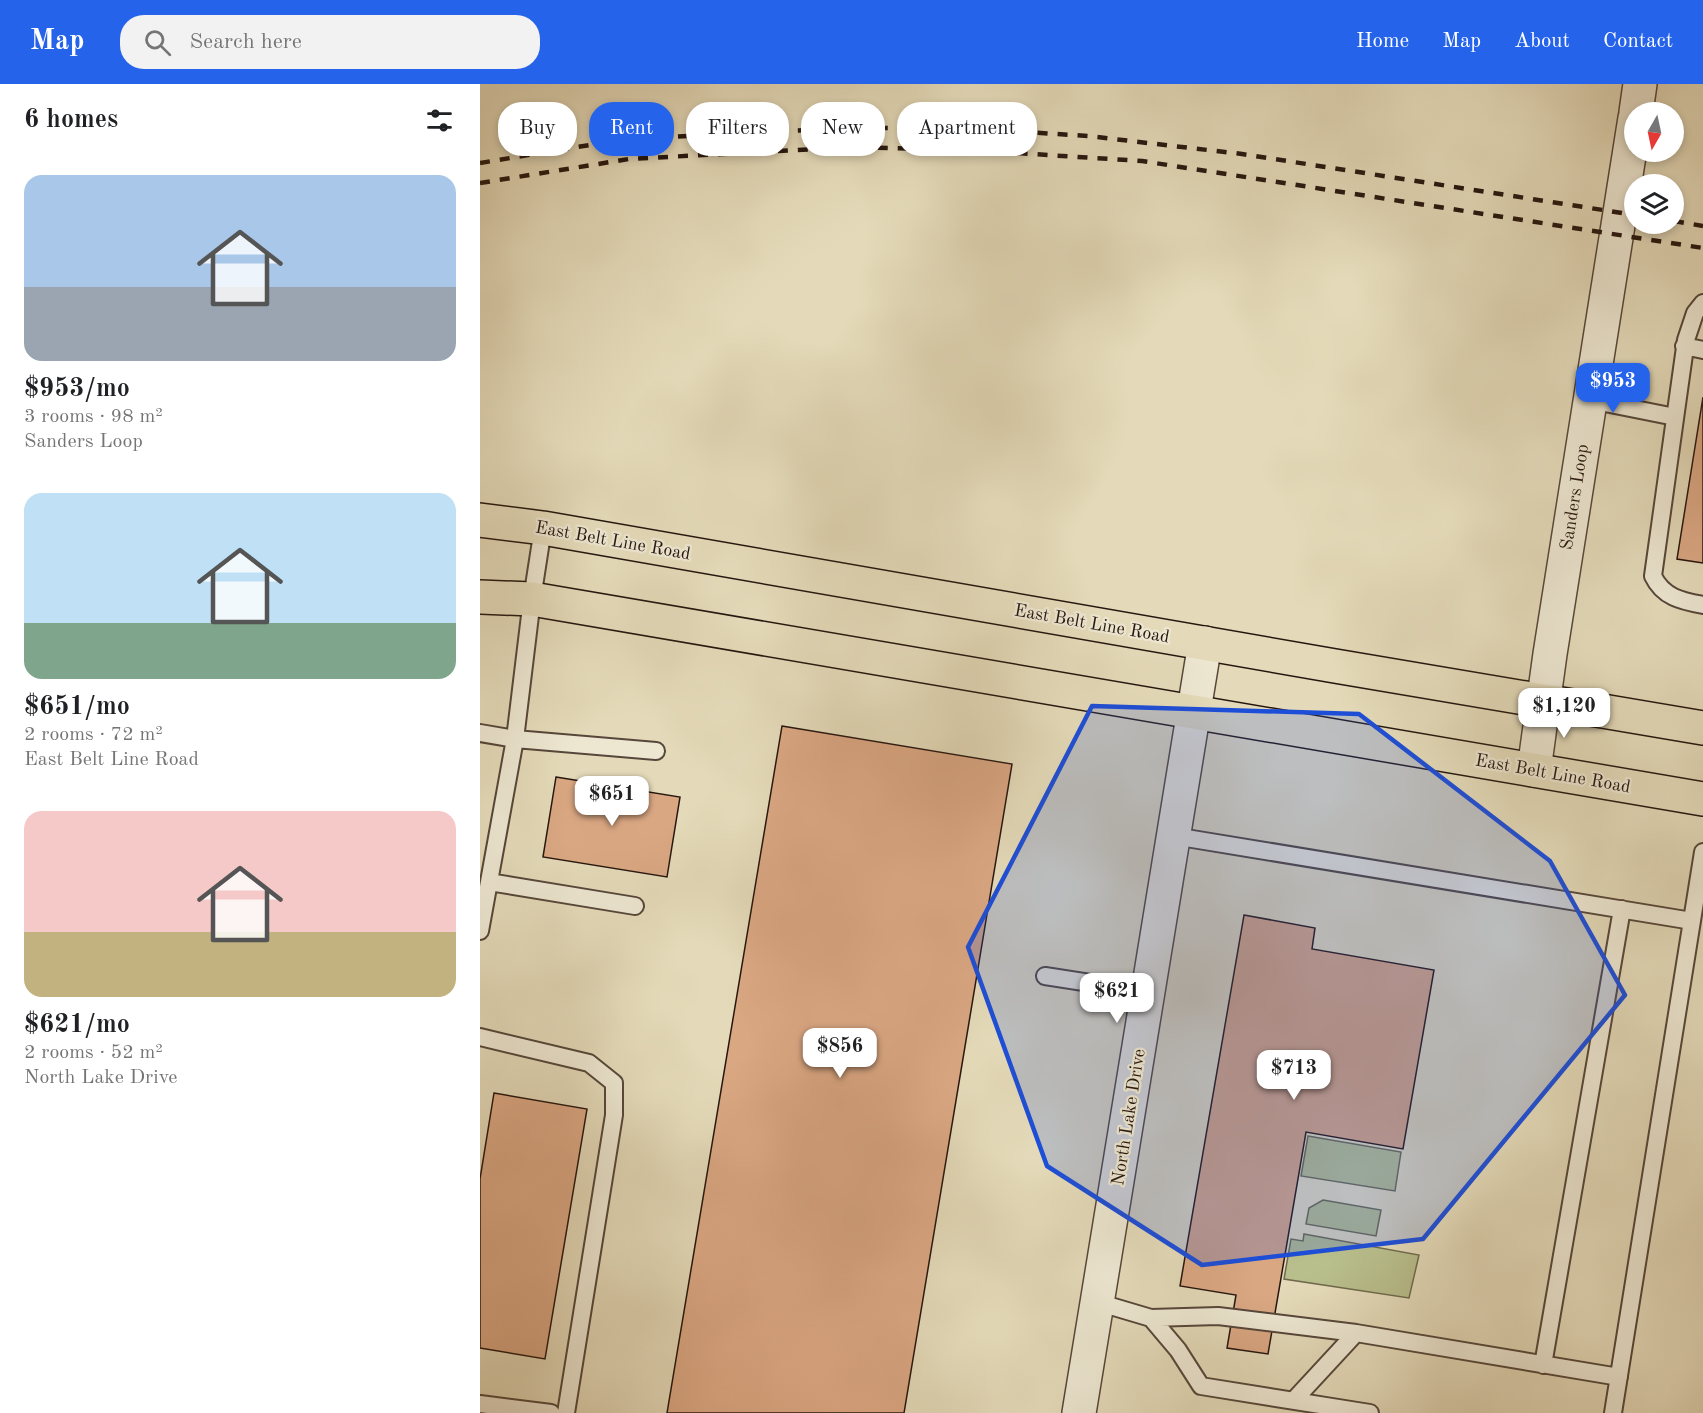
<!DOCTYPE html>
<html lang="en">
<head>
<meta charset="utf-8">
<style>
	:root { --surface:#fff; --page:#f2f2f2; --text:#202124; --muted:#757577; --accent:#2563eb }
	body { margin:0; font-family:"Old Standard TT",serif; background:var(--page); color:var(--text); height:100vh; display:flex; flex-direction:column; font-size:22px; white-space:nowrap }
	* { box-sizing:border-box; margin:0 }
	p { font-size:20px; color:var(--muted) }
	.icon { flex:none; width:33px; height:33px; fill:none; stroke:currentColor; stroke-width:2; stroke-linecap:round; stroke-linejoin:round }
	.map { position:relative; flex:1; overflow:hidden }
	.side { display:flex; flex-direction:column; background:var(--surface); width:480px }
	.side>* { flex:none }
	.guide { position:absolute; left:18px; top:18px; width:570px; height:54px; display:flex; gap:12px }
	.needle { width:39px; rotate:189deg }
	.controls { position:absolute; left:1144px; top:18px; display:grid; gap:12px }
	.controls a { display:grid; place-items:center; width:60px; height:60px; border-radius:50%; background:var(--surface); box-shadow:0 3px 9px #0003; font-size:30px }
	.price { position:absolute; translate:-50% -51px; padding:0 14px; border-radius:12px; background:#fff; color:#222; font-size:20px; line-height:39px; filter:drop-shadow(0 2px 3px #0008) }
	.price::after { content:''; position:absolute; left:50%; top:36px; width:18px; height:14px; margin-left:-9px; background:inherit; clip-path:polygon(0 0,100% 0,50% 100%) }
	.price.selected { background:var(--accent); color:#fff }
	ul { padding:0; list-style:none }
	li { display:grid; align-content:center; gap:12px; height:318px; padding:0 24px }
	li span { display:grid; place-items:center; height:186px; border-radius:18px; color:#555 }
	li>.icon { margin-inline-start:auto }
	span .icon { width:108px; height:108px; fill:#fffc; stroke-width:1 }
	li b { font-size:26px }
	h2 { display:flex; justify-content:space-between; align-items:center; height:72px; padding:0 24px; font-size:26px }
	.pill { padding:0 21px; border-radius:24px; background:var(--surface); box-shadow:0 3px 9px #0003; font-size:21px; line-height:54px }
	.pill.selected { background:var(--accent); color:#fff }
	header { display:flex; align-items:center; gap:36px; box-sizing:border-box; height:84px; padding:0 30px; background:var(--accent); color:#fff }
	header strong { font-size:28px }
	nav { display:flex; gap:33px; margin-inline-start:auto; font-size:21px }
	.search { width:420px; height:54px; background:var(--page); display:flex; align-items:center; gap:15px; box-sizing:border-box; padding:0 21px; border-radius:24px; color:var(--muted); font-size:22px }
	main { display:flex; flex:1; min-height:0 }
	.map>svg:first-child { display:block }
	.green { fill:#b8be8c; stroke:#6f6a4e; stroke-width:1.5 }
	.building { fill:#daa783; stroke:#26160f; stroke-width:1.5 }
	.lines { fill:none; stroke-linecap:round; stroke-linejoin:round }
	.lane-casing { stroke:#56473a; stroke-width:20 }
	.street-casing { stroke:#56473a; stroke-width:36 }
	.primary-casing { stroke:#26160f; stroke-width:36 }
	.lane { stroke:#ede7d2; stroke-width:16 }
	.street { stroke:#ede7d2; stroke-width:33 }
	.primary { stroke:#e4dab9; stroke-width:33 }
	.rail { stroke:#26160f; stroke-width:4.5; stroke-dasharray:10 10; stroke-linecap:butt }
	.marked { fill:#1d4ed8; fill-opacity:0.2; stroke:#1d4ed8; stroke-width:4.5; stroke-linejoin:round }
	.labels { text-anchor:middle; stroke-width:4.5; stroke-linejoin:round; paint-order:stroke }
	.street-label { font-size:18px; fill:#26160f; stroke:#ede7d2 }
</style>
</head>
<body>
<header>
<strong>Map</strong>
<div class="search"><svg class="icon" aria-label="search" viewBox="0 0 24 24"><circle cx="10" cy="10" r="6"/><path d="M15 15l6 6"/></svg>Search here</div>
<nav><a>Home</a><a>Map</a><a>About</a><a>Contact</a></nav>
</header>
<main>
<section class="side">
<h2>6 homes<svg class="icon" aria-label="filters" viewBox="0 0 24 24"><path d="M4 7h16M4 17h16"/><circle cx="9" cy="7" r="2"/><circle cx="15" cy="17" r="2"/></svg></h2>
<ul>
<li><span style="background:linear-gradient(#a9c7e8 60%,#9aa5b1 0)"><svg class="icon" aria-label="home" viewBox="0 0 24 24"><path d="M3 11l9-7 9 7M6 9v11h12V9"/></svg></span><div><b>$953/mo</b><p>3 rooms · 98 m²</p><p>Sanders Loop</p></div></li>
<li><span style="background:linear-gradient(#bfe0f5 70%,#7fa58c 0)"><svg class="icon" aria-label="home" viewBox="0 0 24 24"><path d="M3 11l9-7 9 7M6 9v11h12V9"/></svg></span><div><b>$651/mo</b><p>2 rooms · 72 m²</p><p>East Belt Line Road</p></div></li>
<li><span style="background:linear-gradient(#f6c9c9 65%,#c2b280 0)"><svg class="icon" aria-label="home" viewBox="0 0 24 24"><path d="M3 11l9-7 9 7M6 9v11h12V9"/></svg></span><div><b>$621/mo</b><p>2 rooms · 52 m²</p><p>North Lake Drive</p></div></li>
</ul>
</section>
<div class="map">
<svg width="1223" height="1329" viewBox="0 0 1223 1329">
	<rect width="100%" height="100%" fill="#e4dab9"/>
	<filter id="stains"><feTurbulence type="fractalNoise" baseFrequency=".00333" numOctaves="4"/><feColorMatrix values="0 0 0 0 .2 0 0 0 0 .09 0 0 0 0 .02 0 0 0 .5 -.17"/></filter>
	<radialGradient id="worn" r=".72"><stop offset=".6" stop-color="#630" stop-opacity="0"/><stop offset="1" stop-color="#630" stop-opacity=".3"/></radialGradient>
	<path class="green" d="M 828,1052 L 921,1068 L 915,1107 L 821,1092 Z
		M 843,1116 L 901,1126 L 896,1152 L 826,1140 L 829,1124 Z
		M 824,1150 L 939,1171 L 929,1214 L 804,1195 L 811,1155 L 823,1157 Z"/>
	<path class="building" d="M 1223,313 L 1223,479 L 1197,475 Z
		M 302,642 L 532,680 L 424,1329 L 187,1329 Z
		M 76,693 L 200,713 L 187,793 L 63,773 Z
		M 764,831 L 835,844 L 832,865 L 954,886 L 923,1065 L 826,1048 L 788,1270 L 747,1264 L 756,1211 L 700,1202 Z
		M 14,1009 L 107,1025 L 65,1275 L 0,1264 L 0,1095 Z"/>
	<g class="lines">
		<defs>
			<path id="lane" d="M 1223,219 L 1215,229 L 1206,256 L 1173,492 C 1183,513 1201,517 1223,521
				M 1204,262 L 1223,266
				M 1110,316 L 1195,333
				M 0,649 L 35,655 L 176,667
				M 694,752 L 1212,837
				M 9,798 L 155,822
				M 0,847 L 35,655 L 52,515 L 63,444
				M 565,892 L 668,908
				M 0,953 L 109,979 L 134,999 L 134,1031 L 86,1329
				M 617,1218 L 671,1234 L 738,1232 L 876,1249
				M 671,1234 L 698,1266 L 721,1302 L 890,1329
				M 1063,1281 L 1142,825
				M 814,1316 L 876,1249 L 1139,1293
				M 0,1320 L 71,1329
				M 1133,1329 L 1223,768"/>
			<path id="street" d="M 1156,28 L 1160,0
				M 1054,686 L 1070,570 L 1155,34
				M 599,1329 L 725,559"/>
			<path id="primary" d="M 0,436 L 63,444 L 855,582 L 1223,644
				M 0,513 L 52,515 L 1223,715"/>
		</defs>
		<use href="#lane" class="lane-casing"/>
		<use href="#street" class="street-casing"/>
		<use href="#primary" class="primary-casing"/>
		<use href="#lane" class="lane"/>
		<use href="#street" class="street"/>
		<use href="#primary" class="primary"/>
		<path class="rail" d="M 0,79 L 146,55 L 367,44 L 482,44 L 608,52 L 762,70 L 1155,131
			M 0,99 L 149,75 L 373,63 L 489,66 L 662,77 L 1223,164
			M 1194,137 L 1223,142"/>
	</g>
	<path class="marked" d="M 612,622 L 879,630 L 1070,777 L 1145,911 L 943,1155 L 722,1181 L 567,1082 L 488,863 Z"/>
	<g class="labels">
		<g class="street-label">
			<text transform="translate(1094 413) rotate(-81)" y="6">Sanders Loop</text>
			<text transform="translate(133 456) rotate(10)" y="6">East Belt Line Road</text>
			<text transform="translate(612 539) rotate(10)" y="6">East Belt Line Road</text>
			<text transform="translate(1073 689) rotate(10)" y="6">East Belt Line Road</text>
			<text transform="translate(648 1033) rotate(-81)" y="6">North Lake Drive</text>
		</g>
	</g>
	<rect width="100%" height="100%" filter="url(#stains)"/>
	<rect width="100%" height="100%" fill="url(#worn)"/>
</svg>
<div class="controls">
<a><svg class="needle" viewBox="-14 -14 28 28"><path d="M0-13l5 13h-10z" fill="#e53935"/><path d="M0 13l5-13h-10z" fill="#757577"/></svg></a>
<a><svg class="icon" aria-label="layers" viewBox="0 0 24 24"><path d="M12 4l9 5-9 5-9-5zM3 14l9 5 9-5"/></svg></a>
</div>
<b class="price selected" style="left:1133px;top:330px">$953</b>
<b class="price" style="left:1084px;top:655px">$1,120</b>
<b class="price" style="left:132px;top:743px">$651</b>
<b class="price" style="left:637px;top:940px">$621</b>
<b class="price" style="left:360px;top:995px">$856</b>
<b class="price" style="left:814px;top:1017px">$713</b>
<div class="guide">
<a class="pill">Buy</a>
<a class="pill selected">Rent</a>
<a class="pill">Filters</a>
<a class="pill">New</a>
<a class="pill">Apartment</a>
</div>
</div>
</main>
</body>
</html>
